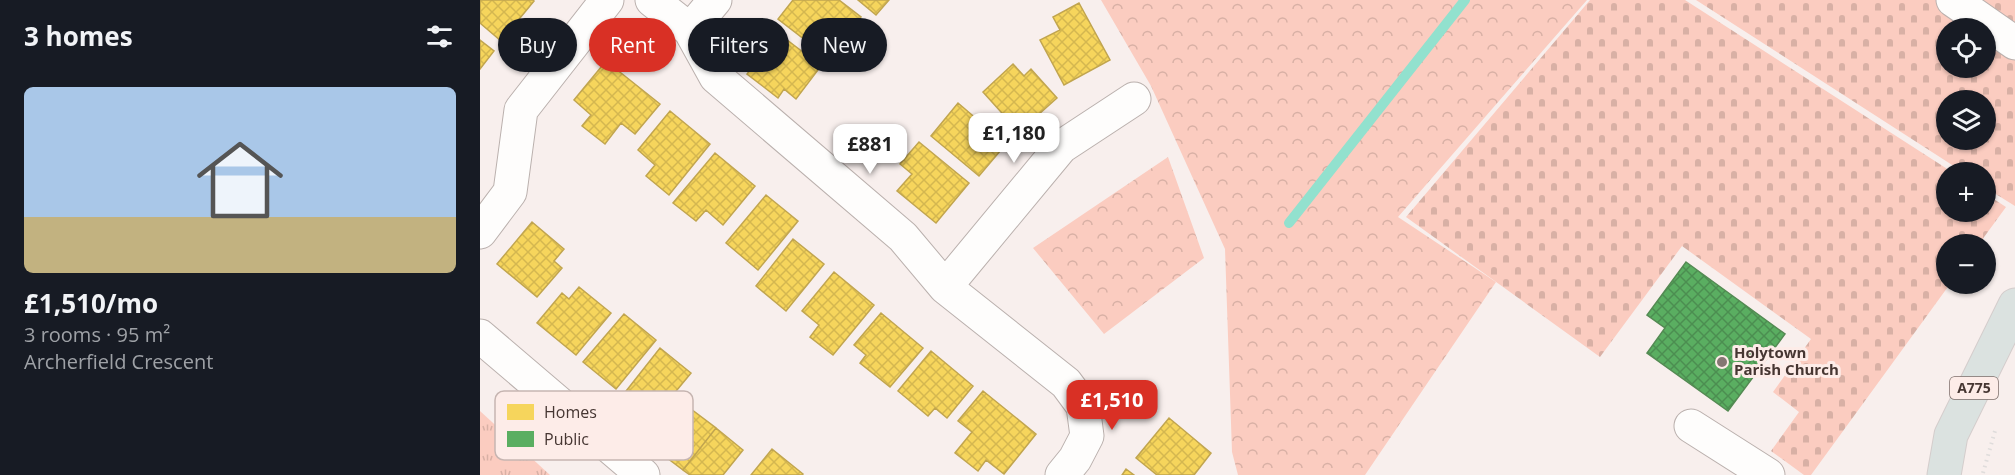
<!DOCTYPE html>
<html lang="en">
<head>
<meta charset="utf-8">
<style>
	:root { --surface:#171b24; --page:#242831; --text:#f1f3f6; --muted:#9ea1a6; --accent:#d93025 }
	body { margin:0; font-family:"Open Sans",sans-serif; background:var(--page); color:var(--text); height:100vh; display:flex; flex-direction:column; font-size:22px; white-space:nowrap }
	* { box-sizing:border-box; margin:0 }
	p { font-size:20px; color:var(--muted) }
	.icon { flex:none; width:33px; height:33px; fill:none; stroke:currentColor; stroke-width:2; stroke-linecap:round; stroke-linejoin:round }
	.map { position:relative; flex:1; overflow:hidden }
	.side { display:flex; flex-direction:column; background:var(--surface); width:480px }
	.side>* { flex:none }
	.top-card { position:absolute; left:18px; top:18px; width:570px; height:54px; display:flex; gap:12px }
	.buttons { position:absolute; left:1456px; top:18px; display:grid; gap:12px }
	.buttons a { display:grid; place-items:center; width:60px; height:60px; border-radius:50%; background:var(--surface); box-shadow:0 2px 4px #0004; font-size:30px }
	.price { position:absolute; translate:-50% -51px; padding:0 14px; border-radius:12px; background:#fff; color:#222; font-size:20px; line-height:39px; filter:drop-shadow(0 2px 3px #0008) }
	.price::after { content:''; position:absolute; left:50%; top:36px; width:18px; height:14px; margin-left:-9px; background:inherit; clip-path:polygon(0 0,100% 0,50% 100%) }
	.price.on { background:var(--accent); color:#fff }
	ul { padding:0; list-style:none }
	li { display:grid; align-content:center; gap:12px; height:318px; padding:0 24px }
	li span { display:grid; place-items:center; height:186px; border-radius:9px; color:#555 }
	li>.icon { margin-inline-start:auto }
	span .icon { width:108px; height:108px; fill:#fffc; stroke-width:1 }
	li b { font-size:26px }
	h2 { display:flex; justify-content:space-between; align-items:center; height:72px; padding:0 24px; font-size:26px }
	.chip { padding:0 21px; border-radius:27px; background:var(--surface); box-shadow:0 2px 4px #0004; font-size:21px; line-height:54px }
	.chip.on { background:var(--accent); color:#fff }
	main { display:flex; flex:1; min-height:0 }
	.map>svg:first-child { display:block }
	.grass { fill:url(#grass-tufts) }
	.forest { fill:url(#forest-crowns) }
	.cemetery { fill:url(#cemetery-stones); fill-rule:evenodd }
	.homes { fill:url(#homes-cross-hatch); stroke:#c1a54f; stroke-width:1.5 }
	.public { fill:url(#public-cross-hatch); stroke:#548a53; stroke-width:1.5 }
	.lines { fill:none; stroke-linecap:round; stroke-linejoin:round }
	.stream { stroke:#92e1ce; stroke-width:10 }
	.minor-casing { stroke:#bab0ad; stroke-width:35 }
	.major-casing { stroke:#d4cdcc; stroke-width:35 }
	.path { stroke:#dfdcdb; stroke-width:4; stroke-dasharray:1.5 4.5; stroke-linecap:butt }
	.minor { stroke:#fefdfc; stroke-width:33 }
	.major { stroke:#dbe2e0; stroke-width:33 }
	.poi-dot { fill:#847773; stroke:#fdece8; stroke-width:2 }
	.labels { text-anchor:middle; stroke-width:6; stroke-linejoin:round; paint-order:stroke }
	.shield { fill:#fdece8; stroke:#7d6d69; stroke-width:1.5 }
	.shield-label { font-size:14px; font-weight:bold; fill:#463632 }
	.poi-label { font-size:15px; font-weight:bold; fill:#463632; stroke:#fdece8; text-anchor:start }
	.key { fill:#fdece8; stroke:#c6b5b1; stroke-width:1.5 }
	.key-label { font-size:16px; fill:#463632 }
</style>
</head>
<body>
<main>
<section class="side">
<h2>3 homes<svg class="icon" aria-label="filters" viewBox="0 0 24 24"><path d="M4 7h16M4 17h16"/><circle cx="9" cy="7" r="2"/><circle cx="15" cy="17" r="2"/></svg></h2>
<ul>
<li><span style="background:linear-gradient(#a9c7e8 70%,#c2b280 0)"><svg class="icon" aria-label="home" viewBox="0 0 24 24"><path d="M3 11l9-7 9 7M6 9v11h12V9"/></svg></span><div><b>£1,510/mo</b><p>3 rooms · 95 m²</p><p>Archerfield Crescent</p></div></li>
</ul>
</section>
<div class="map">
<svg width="1535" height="475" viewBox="0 0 1535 475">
	<defs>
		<pattern id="grass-tufts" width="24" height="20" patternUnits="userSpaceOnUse" patternTransform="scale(1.5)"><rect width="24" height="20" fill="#fbccc0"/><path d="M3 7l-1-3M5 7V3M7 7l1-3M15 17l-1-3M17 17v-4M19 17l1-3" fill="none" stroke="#d8b0a5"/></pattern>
		<pattern id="forest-crowns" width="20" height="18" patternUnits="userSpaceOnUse" patternTransform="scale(1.5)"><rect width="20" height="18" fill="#fbccc0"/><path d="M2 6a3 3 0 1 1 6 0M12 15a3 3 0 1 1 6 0" fill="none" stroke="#d8b0a5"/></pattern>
		<pattern id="cemetery-stones" width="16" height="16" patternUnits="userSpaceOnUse" patternTransform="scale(1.5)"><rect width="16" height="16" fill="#fbccc0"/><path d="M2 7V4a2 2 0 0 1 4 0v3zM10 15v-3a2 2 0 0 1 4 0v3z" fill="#d8b0a5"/></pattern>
		<pattern id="homes-cross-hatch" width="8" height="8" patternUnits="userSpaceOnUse" patternTransform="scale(1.5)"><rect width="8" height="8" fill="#f6d55c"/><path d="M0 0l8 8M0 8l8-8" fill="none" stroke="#d4b750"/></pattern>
		<pattern id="public-cross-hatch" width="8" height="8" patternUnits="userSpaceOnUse" patternTransform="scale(1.5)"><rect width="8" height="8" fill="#5aae61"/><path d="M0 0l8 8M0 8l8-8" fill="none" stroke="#4c8e51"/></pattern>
	</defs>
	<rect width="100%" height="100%" fill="#f8efed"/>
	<path class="grass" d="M 0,411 L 70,475 L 0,475 Z"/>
	<path class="forest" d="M 621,0 L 1107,0 L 918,217 L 1016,282 L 885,475 L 758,475 L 752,452 L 745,249 L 671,86 Z
		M 688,157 L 724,258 L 624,334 L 553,248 Z"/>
	<path class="cemetery" d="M 1110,0 L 1205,0 L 1472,172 L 1467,172 L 1467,212 L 1506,212 L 1506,194 L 1526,207 L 1499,244 L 1467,244 L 1467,284 L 1470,284 L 1331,475 L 1324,475 L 1291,451 L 1319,412 L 1293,392 L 1331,339 L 1202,246 L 1120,357 L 926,217 Z
		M 1216,0 L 1535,0 L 1535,206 L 1506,188 L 1506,172 L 1483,172 ZM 1467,28 L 1506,28 L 1506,68 L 1467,68 ZM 1467,100 L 1506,100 L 1506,140 L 1467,140 Z"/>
	<path class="homes" d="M 0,0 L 53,0 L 54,1 L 21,41 L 0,23 Z
		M 313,0 L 359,0 L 381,17 L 363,41 L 352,32 L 338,50 L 298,19 Z
		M 378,0 L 409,0 L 396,15 Z
		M 599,3 L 630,60 L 584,85 L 560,40 L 580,30 L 573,17 Z
		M 298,33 L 341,66 L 316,99 L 304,89 L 298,98 L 267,74 Z
		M 0,40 L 14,51 L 0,69 Z
		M 126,61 L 180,104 L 155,134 L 141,123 L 125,144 L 102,126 L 111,115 L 94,100 Z
		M 533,64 L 544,76 L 551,69 L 577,98 L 539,132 L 503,92 Z
		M 478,103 L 526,144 L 499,176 L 451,136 Z
		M 190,111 L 230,144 L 189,195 L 166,176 L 175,165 L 158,150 Z
		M 439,142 L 489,183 L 456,223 L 417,191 L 432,174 L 420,164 Z
		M 235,153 L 275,186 L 243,225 L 226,210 L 216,221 L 193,203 Z
		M 286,195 L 318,221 L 278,270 L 246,243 Z
		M 52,222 L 84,249 L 74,261 L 82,268 L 57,297 L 17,264 Z
		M 313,239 L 344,264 L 306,311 L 276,286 Z
		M 354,272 L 394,305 L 353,355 L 330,337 L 339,325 L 322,311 Z
		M 99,287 L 131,313 L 96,355 L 57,323 L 82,293 L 89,299 Z
		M 401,313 L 443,348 L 410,387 L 380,363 L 386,355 L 374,345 Z
		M 144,314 L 176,340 L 136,389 L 103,362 Z
		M 180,348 L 211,373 L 173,419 L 143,395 Z
		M 451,351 L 493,386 L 467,418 L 455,408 L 448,416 L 418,391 Z
		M 503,391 L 556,434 L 524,474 L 506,460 L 498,471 L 475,453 L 492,432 L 478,421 Z
		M 207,406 L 236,428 L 203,470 L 174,448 Z
		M 689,418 L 731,453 L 714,475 L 677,475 L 656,458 Z
		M 236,428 L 263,450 L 243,475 L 210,475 L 203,470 Z
		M 292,449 L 323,474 L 322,475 L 271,475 Z
		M 646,469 L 654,475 L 642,475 Z"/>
	<path class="public" d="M 1206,262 L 1305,334 L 1248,411 L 1167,353 L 1185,328 L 1167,315 Z"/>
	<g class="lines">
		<path class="stream" d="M 809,223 L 985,0"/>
		<defs>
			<path id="minor" d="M 172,0 L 210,30 L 236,77 L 423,237 L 465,287 L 586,383 L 603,406 L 607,436 L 595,459 L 582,475
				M 1473,0 L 1535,43
				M 210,30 L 235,0
				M 0,232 L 30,192 L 41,110 L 127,0
				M 465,287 L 581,147 L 654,99
				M 0,336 L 163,475
				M 1211,426 L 1288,475"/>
			<path id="major" d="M 1464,475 L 1471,435 L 1535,305"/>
		</defs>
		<use href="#minor" class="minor-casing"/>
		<use href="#major" class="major-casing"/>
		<path class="path" d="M 1503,473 L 1515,431"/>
		<use href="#minor" class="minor"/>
		<use href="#major" class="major"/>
	</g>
	<circle class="poi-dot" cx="1242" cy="362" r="6"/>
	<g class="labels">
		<rect class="shield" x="1470" y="377" width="48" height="22" rx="4.5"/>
		<g class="shield-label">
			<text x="1494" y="393">A775</text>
		</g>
		<g class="poi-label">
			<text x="1254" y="358">Holytown<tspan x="1254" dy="17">Parish Church</tspan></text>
		</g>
	</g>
	<rect x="15" y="391" width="198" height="69" rx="9" class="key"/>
	<rect x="27" y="404" width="27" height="16" fill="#f6d55c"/>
	<rect x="27" y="431" width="27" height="16" fill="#5aae61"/>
	<g class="key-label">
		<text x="64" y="418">Homes</text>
		<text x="64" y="445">Public</text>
	</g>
</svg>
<div class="buttons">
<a><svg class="icon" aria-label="locate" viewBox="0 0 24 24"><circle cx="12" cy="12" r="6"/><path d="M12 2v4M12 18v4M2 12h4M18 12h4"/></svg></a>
<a><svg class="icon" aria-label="layers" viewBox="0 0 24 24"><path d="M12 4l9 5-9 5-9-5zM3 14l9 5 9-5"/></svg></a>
<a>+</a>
<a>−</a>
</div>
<b class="price" style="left:534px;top:164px">£1,180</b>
<b class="price" style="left:390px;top:175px">£881</b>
<b class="price on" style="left:632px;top:431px">£1,510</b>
<div class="top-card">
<a class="chip">Buy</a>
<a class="chip on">Rent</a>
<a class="chip">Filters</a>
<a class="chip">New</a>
</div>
</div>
</main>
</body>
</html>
